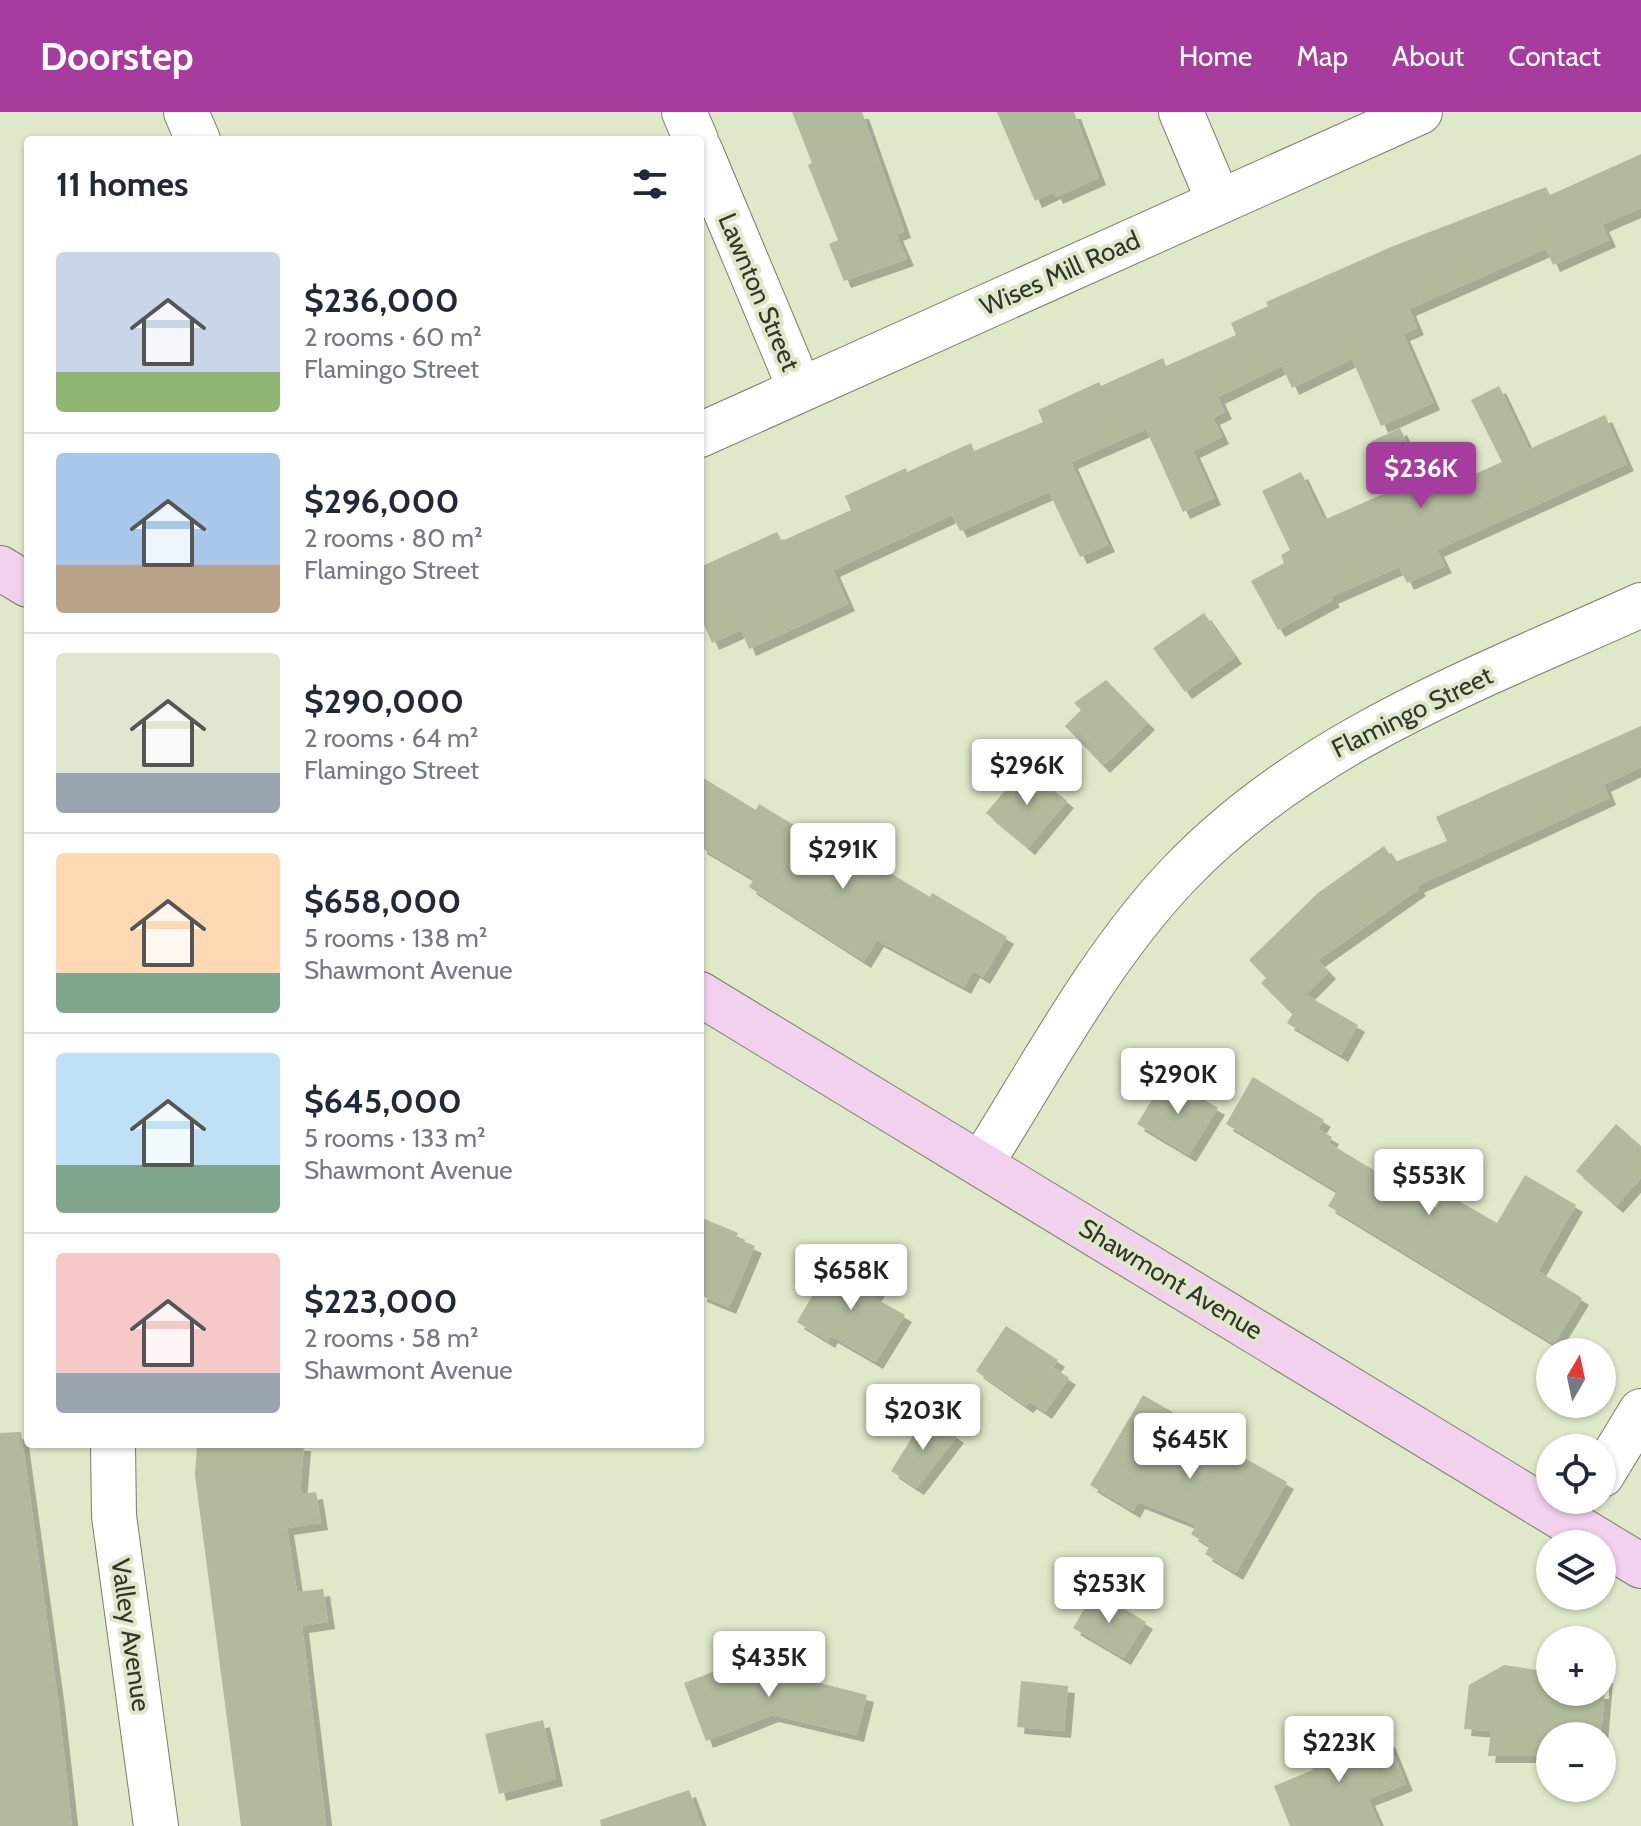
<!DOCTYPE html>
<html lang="en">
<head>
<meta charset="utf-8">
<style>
	:root { --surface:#fff; --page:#f2f2f3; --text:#1f2937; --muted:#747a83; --line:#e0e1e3; --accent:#a63c9d }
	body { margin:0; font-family:Cabin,sans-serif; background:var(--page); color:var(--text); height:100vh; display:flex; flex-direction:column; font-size:30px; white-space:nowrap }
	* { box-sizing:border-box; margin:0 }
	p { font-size:26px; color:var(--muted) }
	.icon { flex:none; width:44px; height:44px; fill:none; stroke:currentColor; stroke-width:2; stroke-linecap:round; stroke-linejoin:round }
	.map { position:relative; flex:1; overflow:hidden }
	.panel { position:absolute; left:24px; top:24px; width:680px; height:1312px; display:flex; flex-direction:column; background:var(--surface); border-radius:8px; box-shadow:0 2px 6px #0004 }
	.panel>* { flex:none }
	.needle { width:52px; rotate:9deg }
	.buttons { position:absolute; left:1536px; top:1226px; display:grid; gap:16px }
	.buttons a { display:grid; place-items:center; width:80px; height:80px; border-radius:50%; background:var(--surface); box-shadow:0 2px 6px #0004; font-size:40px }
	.price { position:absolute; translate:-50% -68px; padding:0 18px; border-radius:8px; background:#fff; color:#222; font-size:26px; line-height:52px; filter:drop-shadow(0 2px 4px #0008) }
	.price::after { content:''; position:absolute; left:50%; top:48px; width:24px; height:18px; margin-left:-12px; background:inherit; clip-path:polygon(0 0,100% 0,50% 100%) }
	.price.active { background:var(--accent); color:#fff }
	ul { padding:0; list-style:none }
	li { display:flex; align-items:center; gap:24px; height:200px; padding:0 32px }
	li+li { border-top:2px solid var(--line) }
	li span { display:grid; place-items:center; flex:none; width:224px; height:160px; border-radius:8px; color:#555 }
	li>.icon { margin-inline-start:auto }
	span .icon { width:96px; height:96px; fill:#fffc; stroke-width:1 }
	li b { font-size:34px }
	h2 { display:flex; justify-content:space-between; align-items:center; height:96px; padding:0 32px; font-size:34px }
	header { display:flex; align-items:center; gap:48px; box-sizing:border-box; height:112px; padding:0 40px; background:var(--accent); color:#fff }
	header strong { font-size:38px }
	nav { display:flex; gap:44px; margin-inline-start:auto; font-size:28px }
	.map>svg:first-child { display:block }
	.building { fill:#b1ba9c; filter:url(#shadow) }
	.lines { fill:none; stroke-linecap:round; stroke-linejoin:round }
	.street-casing { stroke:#778063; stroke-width:46 }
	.secondary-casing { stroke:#778063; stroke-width:46 }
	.street { stroke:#fff; stroke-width:44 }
	.secondary { stroke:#f1d1ee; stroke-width:44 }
	.labels { text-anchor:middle; stroke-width:8; stroke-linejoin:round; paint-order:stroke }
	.street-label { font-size:26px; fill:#33372b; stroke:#dfe9c9 }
</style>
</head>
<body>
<header>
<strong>Doorstep</strong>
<nav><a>Home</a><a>Map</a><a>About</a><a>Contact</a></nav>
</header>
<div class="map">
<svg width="1641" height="1714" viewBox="0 0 1641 1714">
	<defs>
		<filter id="shadow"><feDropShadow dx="7" dy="7" stdDeviation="0" flood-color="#0004"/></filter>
	</defs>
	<rect width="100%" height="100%" fill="#dfe9c9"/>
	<path class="building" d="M 792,0 L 862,0 L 904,119 L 896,122 L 907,147 L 844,169 L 829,132 L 838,128 L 808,53 L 812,51 Z
		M 997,0 L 1074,0 L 1099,66 L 1056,85 L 1054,80 L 1035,89 Z
		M 1641,42 L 1641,96 L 1602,113 L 1609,128 L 1553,153 L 1546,137 L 1409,197 L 1417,216 L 1403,222 L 1433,291 L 1381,314 L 1352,247 L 1292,276 L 1282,254 L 1218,285 L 1225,300 L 1213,306 L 1222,325 L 1193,339 L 1214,386 L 1183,400 L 1146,317 L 1071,350 L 1108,433 L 1080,445 L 1049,380 L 960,419 L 952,403 L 833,458 L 848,492 L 749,537 L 741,518 L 712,531 L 700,504 L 700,455 L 777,420 L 782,429 L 851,398 L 845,384 L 906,356 L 907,360 L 971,331 L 974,339 L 1043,310 L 1038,298 L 1099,270 L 1101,274 L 1163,246 L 1166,254 L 1236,223 L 1231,211 L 1268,194 L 1266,190 L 1391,135 L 1546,75 L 1550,83 Z
		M 1499,274 L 1529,337 L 1605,303 L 1627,352 L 1437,438 L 1445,454 L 1407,471 L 1399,455 L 1331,485 L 1333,488 L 1278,518 L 1251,469 L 1284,451 L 1281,443 L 1290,438 L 1262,379 L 1301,360 L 1324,408 L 1395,377 L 1372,329 L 1400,316 L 1430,382 L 1502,350 L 1471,288 Z
		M 1204,501 L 1235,545 L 1185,580 L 1153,536 Z
		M 1106,568 L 1148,611 L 1103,654 L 1065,614 L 1081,598 L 1074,591 Z
		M 1641,614 L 1641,655 L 1604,673 L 1609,686 L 1417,774 L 1419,777 L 1318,848 L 1329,860 L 1306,883 L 1358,913 L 1341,943 L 1287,911 L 1301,888 L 1290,900 L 1261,871 L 1266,866 L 1249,848 L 1318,781 L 1384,734 L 1395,750 L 1447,729 L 1436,705 Z
		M 1025,655 L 1067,689 L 1028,736 L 986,701 Z
		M 700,664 L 756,698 L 759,692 L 860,753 L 865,746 L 930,785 L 932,781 L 1007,825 L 983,865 L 973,859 L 964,875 L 877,828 L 864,849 L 749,775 L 754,767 L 700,735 Z
		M 1166,965 L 1218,996 L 1189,1043 L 1137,1012 Z
		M 1253,965 L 1324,1008 L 1318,1017 L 1332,1025 L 1329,1031 L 1436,1096 L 1445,1081 L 1497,1111 L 1525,1063 L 1576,1093 L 1538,1159 L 1582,1186 L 1554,1232 L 1328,1094 L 1337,1079 L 1226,1012 Z
		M 1616,1012 L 1641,1034 L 1641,1066 L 1616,1094 L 1576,1059 Z
		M 700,1105 L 738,1121 L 736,1126 L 755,1134 L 729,1195 L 700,1183 Z
		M 834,1147 L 879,1175 L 873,1185 L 905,1203 L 876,1250 L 831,1224 L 828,1229 L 797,1210 Z
		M 1006,1214 L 1058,1248 L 1053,1255 L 1069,1266 L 1045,1300 L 1030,1290 L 1026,1294 L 976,1259 Z
		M 1143,1283 L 1188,1309 L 1186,1313 L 1287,1370 L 1236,1461 L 1205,1442 L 1210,1434 L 1191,1422 L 1196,1413 L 1138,1390 L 1133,1399 L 1090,1373 Z
		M 926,1303 L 957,1324 L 917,1376 L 891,1359 Z
		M 21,1320 L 58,1588 L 72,1714 L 0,1714 L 0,1321 Z
		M 197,1332 L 304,1332 L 300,1382 L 316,1380 L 321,1411 L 287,1416 L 297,1480 L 323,1477 L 328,1510 L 302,1514 L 326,1714 L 241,1714 L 195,1363 Z
		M 1095,1479 L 1146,1510 L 1124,1546 L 1073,1516 Z
		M 771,1537 L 781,1561 L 867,1583 L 857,1623 L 772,1603 L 706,1629 L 684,1571 Z
		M 1504,1553 L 1550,1560 L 1550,1580 L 1602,1580 L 1602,1564 L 1606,1564 L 1601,1624 L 1550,1624 L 1550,1644 L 1488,1644 L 1491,1619 L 1464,1617 L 1469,1573 Z
		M 1021,1569 L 1068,1574 L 1064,1619 L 1017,1615 Z
		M 543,1608 L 556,1667 L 499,1682 L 485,1622 Z
		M 1337,1617 L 1352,1654 L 1361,1639 L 1388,1628 L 1406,1672 L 1368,1687 L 1380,1714 L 1290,1714 L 1274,1674 L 1313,1658 L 1302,1631 Z
		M 689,1678 L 702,1714 L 601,1714 L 600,1708 Z"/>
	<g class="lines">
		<defs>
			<path id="street" d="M 186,0 L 198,28
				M 684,0 L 696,28
				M 1181,0 L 1219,90
				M 700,38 L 800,277
				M 700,323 L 1420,0
				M 981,1052 C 1043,954 1099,846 1179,762 C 1307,628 1476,568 1641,493
				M 113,1332 L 114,1404 L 156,1714
				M 1602,1363 L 1641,1299"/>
			<path id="secondary" d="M 0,456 L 28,473
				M 700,882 L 1641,1454"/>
		</defs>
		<use href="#street" class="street-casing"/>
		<use href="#secondary" class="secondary-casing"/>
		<use href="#street" class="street"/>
		<use href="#secondary" class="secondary"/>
	</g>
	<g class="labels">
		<g class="street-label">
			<text transform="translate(1060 161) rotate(-24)" y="9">Wises Mill Road</text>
			<text transform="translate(759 180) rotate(67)" y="9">Lawnton Street</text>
			<text transform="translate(1412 600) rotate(-26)" y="9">Flamingo Street</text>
			<text transform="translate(1171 1167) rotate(31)" y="9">Shawmont Avenue</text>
			<text transform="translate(131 1523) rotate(82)" y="9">Valley Avenue</text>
		</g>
	</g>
</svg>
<div class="buttons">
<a><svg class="needle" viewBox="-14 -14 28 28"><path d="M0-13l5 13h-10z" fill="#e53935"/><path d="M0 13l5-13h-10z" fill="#747a83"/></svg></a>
<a><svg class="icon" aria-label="locate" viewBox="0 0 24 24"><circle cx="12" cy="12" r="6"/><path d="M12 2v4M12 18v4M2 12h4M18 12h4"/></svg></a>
<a><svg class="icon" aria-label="layers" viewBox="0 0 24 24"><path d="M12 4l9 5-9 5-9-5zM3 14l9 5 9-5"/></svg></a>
<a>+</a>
<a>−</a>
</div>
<b class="price active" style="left:1421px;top:398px">$236K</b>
<b class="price" style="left:1027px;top:695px">$296K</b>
<b class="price" style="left:843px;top:779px">$291K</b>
<b class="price" style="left:1178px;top:1004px">$290K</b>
<b class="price" style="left:1429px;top:1105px">$553K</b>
<b class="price" style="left:851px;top:1200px">$658K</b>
<b class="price" style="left:923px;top:1340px">$203K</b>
<b class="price" style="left:1190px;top:1369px">$645K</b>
<b class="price" style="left:1109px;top:1513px">$253K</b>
<b class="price" style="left:769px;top:1587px">$435K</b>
<b class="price" style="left:1339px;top:1672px">$223K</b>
<section class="panel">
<h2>11 homes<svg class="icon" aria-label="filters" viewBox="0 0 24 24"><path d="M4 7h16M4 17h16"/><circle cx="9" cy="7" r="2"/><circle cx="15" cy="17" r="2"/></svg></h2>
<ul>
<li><span style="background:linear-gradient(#c9d6e8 75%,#8fb573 0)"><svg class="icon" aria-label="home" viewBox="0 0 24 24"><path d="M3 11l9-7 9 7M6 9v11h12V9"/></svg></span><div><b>$236,000</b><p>2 rooms · 60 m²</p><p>Flamingo Street</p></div></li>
<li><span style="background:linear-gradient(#a9c7e8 70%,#b9a48a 0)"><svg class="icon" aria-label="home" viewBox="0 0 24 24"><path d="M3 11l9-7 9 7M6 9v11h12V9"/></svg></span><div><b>$296,000</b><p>2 rooms · 80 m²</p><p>Flamingo Street</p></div></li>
<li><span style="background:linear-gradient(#dfe7d0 75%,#9aa5b1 0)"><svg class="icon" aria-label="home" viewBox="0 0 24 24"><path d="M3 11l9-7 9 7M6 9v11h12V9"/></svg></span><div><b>$290,000</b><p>2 rooms · 64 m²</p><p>Flamingo Street</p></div></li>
<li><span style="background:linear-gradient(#ffd9b3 75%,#7fa58c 0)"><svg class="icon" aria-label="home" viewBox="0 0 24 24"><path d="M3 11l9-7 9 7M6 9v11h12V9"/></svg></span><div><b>$658,000</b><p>5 rooms · 138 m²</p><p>Shawmont Avenue</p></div></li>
<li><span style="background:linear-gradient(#bfe0f5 70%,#7fa58c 0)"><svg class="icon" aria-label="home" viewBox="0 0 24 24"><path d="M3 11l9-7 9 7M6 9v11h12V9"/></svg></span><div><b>$645,000</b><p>5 rooms · 133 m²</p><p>Shawmont Avenue</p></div></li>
<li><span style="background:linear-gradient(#f6c9c9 75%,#9aa5b1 0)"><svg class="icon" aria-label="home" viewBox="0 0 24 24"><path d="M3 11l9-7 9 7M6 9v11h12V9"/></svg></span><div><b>$223,000</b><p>2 rooms · 58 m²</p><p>Shawmont Avenue</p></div></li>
</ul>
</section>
</div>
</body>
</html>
